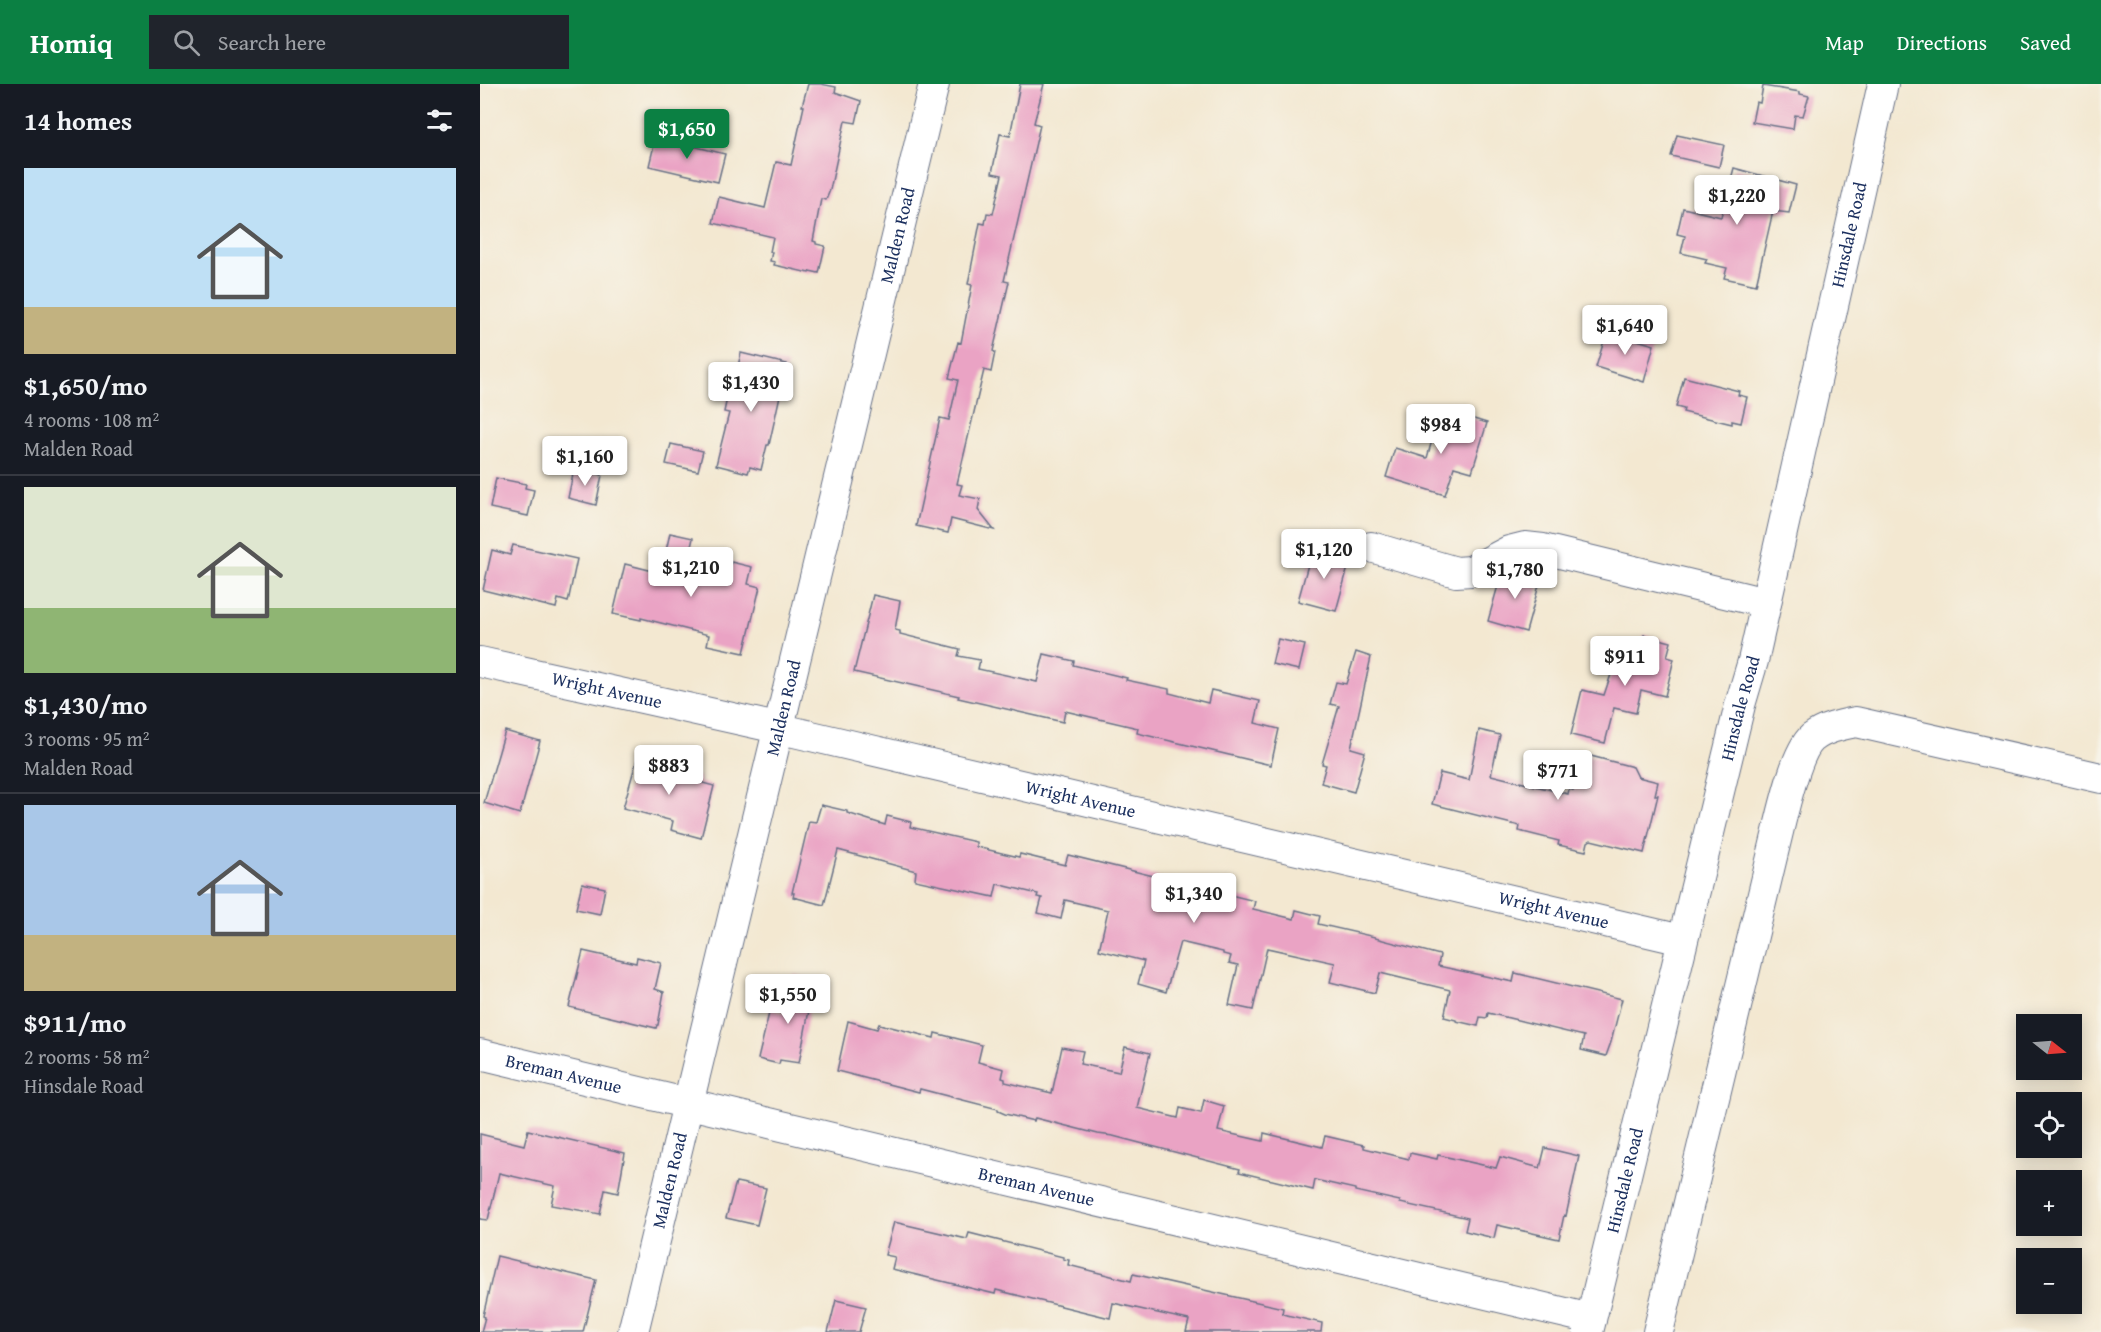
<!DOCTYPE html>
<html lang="en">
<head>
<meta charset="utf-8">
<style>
	:root { --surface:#171b24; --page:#20242c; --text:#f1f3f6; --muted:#9ea1a6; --line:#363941; --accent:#0b8043 }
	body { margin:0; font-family:"Gentium Book Plus",serif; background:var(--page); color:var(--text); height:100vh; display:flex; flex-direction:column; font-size:22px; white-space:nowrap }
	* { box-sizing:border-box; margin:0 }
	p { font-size:20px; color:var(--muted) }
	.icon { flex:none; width:33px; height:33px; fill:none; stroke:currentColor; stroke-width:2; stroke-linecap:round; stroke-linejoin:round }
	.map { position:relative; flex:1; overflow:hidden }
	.sheet { display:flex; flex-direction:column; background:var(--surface); width:480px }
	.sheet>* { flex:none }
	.needle { width:39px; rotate:107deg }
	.fabs { position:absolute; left:1536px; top:930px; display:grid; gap:12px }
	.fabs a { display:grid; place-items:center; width:66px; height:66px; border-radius:0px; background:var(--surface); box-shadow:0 3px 15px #0003; font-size:30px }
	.price { position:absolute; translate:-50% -51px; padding:0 14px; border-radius:6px; background:#fff; color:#222; font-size:20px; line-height:39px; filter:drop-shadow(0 2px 3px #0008) }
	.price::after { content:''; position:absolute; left:50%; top:36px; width:18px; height:14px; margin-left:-9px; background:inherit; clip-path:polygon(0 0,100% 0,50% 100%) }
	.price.selected { background:var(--accent); color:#fff }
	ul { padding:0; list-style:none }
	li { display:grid; align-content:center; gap:12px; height:318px; padding:0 24px }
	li+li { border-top:2px solid var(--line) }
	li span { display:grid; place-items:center; height:186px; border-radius:0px; color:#555 }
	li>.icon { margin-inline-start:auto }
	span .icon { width:108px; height:108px; fill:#fffc; stroke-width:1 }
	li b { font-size:26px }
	h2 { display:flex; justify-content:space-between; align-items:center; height:72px; padding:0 24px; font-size:26px }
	header { display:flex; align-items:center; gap:36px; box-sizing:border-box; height:84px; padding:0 30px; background:var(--accent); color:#fff }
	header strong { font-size:28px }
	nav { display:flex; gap:33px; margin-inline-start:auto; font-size:21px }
	.search { width:420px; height:54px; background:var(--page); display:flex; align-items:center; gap:15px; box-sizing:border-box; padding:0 21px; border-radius:0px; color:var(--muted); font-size:22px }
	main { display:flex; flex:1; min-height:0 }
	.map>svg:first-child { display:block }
	.building { fill:#eaa3c4 }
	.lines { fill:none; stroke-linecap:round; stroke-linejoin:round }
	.minor-casing { stroke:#677086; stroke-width:32 }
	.minor { stroke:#fff; stroke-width:30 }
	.labels { text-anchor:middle; stroke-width:6; stroke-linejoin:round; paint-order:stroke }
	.street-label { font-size:18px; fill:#1b2f5e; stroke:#f7f3e8 }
</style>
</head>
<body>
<header>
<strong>Homiq</strong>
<div class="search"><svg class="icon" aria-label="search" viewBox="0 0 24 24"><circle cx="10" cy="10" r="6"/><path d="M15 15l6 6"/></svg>Search here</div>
<nav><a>Map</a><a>Directions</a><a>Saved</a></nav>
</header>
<main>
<section class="sheet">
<h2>14 homes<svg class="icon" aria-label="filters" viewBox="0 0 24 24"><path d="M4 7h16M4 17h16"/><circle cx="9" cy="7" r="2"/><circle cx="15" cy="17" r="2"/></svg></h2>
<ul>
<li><span style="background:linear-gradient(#bfe0f5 75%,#c2b280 0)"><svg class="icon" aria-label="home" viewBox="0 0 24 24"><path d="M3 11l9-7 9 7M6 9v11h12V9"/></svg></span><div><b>$1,650/mo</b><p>4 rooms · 108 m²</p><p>Malden Road</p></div></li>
<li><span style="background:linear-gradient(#dfe7d0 65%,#8fb573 0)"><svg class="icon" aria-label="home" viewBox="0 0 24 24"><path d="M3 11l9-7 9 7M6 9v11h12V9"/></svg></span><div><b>$1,430/mo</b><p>3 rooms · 95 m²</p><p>Malden Road</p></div></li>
<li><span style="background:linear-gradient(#a9c7e8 70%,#c2b280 0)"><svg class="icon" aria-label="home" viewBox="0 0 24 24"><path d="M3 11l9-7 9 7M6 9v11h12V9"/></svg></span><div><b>$911/mo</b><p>2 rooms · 58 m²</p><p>Hinsdale Road</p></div></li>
</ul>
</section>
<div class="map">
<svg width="1621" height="1248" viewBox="0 0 1621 1248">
	<rect width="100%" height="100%" fill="#f7f3e8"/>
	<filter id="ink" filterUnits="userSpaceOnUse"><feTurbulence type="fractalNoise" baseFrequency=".0167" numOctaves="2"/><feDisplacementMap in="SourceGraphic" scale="12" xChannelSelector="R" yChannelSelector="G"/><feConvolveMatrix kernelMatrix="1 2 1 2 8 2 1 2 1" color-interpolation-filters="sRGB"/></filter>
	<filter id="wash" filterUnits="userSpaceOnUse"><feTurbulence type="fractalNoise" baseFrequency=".008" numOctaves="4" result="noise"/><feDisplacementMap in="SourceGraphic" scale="24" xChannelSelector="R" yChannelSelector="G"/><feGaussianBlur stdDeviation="1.35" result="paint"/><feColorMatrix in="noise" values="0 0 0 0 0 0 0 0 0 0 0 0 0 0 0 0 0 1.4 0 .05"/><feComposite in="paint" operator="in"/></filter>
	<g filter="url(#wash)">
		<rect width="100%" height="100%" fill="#f3e8d1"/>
		<g id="blocks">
			<path class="building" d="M 328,0 L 341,0 L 356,3 L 355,8 L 381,17 L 376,39 L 365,37 L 350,106 L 346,116 L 341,115 L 333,157 L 336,158 L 336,160 L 345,162 L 339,189 L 330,187 L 329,189 L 294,181 L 295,178 L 290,177 L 292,168 L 290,168 L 293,153 L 233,139 L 239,113 L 285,124 L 296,78 L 311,81 L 324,22 L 322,22 Z
				M 540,0 L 564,0 L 554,39 L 560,41 L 524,197 L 529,198 L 513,267 L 515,268 L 511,288 L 504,286 L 477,400 L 482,401 L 479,411 L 500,415 L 498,426 L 514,446 L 471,435 L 468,449 L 436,442 L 460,334 L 469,336 L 478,296 L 469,294 L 478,258 L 481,259 L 492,201 L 488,200 L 500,139 L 505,140 L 507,129 L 513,130 L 522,91 L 512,89 L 520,50 L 530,52 Z
				M 1283,2 L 1320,8 L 1320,10 L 1329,12 L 1323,32 L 1315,31 L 1313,45 L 1272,38 L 1276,18 L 1280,19 Z
				M 1197,51 L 1244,61 L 1239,83 L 1191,72 Z
				M 176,53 L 245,70 L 238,98 L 169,82 Z
				M 1254,84 L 1316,101 L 1309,129 L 1293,127 L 1276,201 L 1244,194 L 1247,184 L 1225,179 L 1227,175 L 1201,169 L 1205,152 L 1197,150 L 1203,124 L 1241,133 Z
				M 1127,247 L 1174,261 L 1164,298 L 1116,283 Z
				M 261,269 L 307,280 L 289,361 L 287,361 L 281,386 L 270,383 L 268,389 L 236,381 L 249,329 L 244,328 L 251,295 L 255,296 Z
				M 1204,293 L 1259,307 L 1258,311 L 1267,313 L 1261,339 L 1252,337 L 1252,340 L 1203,328 L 1204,325 L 1196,323 Z
				M 968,327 L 1007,339 L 992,388 L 974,383 L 965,411 L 906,393 L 915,364 L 947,374 L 958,335 L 964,337 Z
				M 191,360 L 223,367 L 218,387 L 186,380 Z
				M 94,385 L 122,391 L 116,421 L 88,414 Z
				M 16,394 L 46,400 L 45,404 L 54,406 L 48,432 L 10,424 Z
				M 190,449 L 213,454 L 206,485 L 248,495 L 251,478 L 272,483 L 268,500 L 280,503 L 264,569 L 227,561 L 229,551 L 161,534 L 161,536 L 133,530 L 145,480 L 181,489 Z
				M 33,461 L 97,475 L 88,518 L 78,515 L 76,524 L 3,506 L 12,466 L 30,471 Z
				M 832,466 L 870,476 L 856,527 L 818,517 Z
				M 1031,486 L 1061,494 L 1046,548 L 1008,537 L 1021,491 Z
				M 393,511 L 420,517 L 415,546 L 420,547 L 420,550 L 480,565 L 478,572 L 500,576 L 498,585 L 557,598 L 564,570 L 594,577 L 593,581 L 647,594 L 646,596 L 689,605 L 689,609 L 728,619 L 731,606 L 780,617 L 775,639 L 799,645 L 791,681 L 657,649 L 658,644 L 585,627 L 583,638 L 478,614 L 479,612 L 374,588 Z
				M 1164,551 L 1191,558 L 1187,573 L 1194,575 L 1185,612 L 1161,606 L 1156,629 L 1134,624 L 1125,659 L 1091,651 L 1102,606 L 1124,611 L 1142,558 L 1161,564 Z
				M 798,555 L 825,561 L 819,586 L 792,580 Z
				M 876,568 L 891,573 L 871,664 L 885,668 L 874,708 L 841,699 L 846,681 L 842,680 L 859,622 L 850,620 L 856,598 L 866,600 Z
				M 999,646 L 1020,651 L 1011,691 L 1088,710 L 1089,705 L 1093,706 L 1103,670 L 1153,683 L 1158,693 L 1178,698 L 1175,711 L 1178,711 L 1164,769 L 1111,756 L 1108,758 L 1106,767 L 1078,761 L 1079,757 L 1039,747 L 1040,742 L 952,720 L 960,689 L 989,696 Z
				M 25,647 L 60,657 L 40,730 L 4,719 Z
				M 159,668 L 182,674 L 179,683 L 220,693 L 219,698 L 234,702 L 221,754 L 191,746 L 193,737 L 143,724 Z
				M 341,721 L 367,727 L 367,729 L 405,741 L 407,732 L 431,738 L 430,743 L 496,758 L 496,763 L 539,773 L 540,770 L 585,781 L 588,771 L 775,817 L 773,825 L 814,835 L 816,826 L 840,832 L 838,840 L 895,853 L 895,854 L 960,871 L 958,882 L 1033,898 L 1035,889 L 1142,915 L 1131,958 L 1126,972 L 1101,966 L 1104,952 L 1008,929 L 1007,934 L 1000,933 L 998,942 L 976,937 L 976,936 L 964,933 L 970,906 L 900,889 L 895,909 L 850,898 L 855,879 L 787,864 L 773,926 L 749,921 L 758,881 L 749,879 L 751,872 L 743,870 L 743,868 L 700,858 L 686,908 L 658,900 L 664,877 L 619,866 L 628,826 L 585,816 L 581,835 L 558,829 L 562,814 L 557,813 L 558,810 L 517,800 L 514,813 L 435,796 L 436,787 L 358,766 L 344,821 L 313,813 L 314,809 L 312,809 L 329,737 L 336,738 Z
				M 102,799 L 125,804 L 120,830 L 96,825 Z
				M 103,867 L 156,879 L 157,873 L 181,879 L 175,905 L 184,908 L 178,941 L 177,941 L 176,944 L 89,923 Z
				M 314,891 L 335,895 L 319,979 L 300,976 L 299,980 L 278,975 L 290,925 L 307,929 Z
				M 368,937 L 397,945 L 399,940 L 454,954 L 455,949 L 502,961 L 498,978 L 524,985 L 522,994 L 525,995 L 525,998 L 572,1009 L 582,963 L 603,967 L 600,980 L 639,988 L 645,963 L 670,969 L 657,1024 L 698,1034 L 700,1024 L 721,1029 L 724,1016 L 744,1022 L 738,1047 L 783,1057 L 784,1049 L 842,1063 L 845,1052 L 884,1061 L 884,1064 L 929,1075 L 930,1069 L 957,1075 L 958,1071 L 1016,1084 L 1020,1073 L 1060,1084 L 1065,1064 L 1099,1072 L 1086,1132 L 1084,1131 L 1079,1155 L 1017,1141 L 1014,1154 L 985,1147 L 988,1134 L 920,1119 L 920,1117 L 875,1107 L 875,1105 L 835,1096 L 833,1106 L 759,1088 L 760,1085 L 633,1052 L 618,1050 L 555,1034 L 554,1037 L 525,1030 L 518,1027 L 518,1025 L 440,1005 L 439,1008 L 357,987 Z
				M 48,1046 L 145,1069 L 138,1109 L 125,1106 L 120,1130 L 71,1121 L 75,1102 L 19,1089 L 8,1136 L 0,1135 L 0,1050 L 44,1061 Z
				M 256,1098 L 286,1104 L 277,1141 L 246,1134 Z
				M 414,1138 L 487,1155 L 489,1149 L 583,1173 L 583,1175 L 589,1176 L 588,1181 L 651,1197 L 653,1190 L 803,1224 L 802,1230 L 842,1239 L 841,1248 L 706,1248 L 709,1236 L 633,1219 L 630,1234 L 516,1206 L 515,1210 L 412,1185 L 415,1173 L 405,1171 Z
				M 17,1172 L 116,1196 L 103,1248 L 1,1248 L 5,1233 L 3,1232 Z
				M 356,1216 L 386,1223 L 379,1248 L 348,1248 Z"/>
		</g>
	</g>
	<g filter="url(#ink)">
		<use href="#blocks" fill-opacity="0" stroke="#677086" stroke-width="1.5"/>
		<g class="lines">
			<defs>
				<g id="minor">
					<path d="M 891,463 L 976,488 L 991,487 L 1029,467 L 1045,463 L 1063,465 L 1286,519"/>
					<path id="s1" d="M 0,578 L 297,644 L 1202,856"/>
					<path id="s2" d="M 0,970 L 1111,1235"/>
					<path id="s3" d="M 153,1248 L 454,0"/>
					<path id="s4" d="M 1108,1248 L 1260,621 L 1273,577 L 1403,0"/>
					<path d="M 1178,1248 L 1296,756 C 1302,732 1315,669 1332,654 C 1345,644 1361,641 1376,638 L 1621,694"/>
				</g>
			</defs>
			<use href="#minor" class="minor-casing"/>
			<use href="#minor" class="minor"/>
		</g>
	</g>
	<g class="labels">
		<g class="street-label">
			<text dy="6" stroke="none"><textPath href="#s3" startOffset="1128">Malden Road</textPath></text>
			<text dy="6" stroke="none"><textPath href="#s4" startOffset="1128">Hinsdale Road</textPath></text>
			<text dy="6" stroke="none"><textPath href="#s1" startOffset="130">Wright Avenue</textPath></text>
			<text dy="6" stroke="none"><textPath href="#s3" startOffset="642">Malden Road</textPath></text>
			<text dy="6" stroke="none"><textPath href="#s4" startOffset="642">Hinsdale Road</textPath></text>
			<text dy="6" stroke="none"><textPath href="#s1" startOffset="616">Wright Avenue</textPath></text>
			<text dy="6" stroke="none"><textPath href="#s1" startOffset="1102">Wright Avenue</textPath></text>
			<text dy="6" stroke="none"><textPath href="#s2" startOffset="86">Breman Avenue</textPath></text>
			<text dy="6" stroke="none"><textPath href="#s3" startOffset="156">Malden Road</textPath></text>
			<text dy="6" stroke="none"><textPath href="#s4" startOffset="156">Hinsdale Road</textPath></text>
			<text dy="6" stroke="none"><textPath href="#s2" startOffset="572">Breman Avenue</textPath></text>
		</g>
	</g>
</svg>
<div class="fabs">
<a><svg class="needle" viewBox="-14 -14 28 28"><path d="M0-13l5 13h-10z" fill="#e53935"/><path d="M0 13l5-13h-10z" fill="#9ea1a6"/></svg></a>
<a><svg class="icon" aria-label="locate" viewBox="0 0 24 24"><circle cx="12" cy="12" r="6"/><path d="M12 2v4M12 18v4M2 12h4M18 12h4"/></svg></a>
<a>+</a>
<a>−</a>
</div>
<b class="price selected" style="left:207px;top:76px">$1,650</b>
<b class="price" style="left:1257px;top:142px">$1,220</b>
<b class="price" style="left:1145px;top:272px">$1,640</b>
<b class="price" style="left:271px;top:329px">$1,430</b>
<b class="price" style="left:961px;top:371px">$984</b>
<b class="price" style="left:105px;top:403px">$1,160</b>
<b class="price" style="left:844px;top:496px">$1,120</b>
<b class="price" style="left:211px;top:514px">$1,210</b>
<b class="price" style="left:1035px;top:516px">$1,780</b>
<b class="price" style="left:1145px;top:603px">$911</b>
<b class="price" style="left:189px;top:712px">$883</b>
<b class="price" style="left:1078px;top:717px">$771</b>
<b class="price" style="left:714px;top:840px">$1,340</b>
<b class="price" style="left:308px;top:941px">$1,550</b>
</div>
</main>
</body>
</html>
